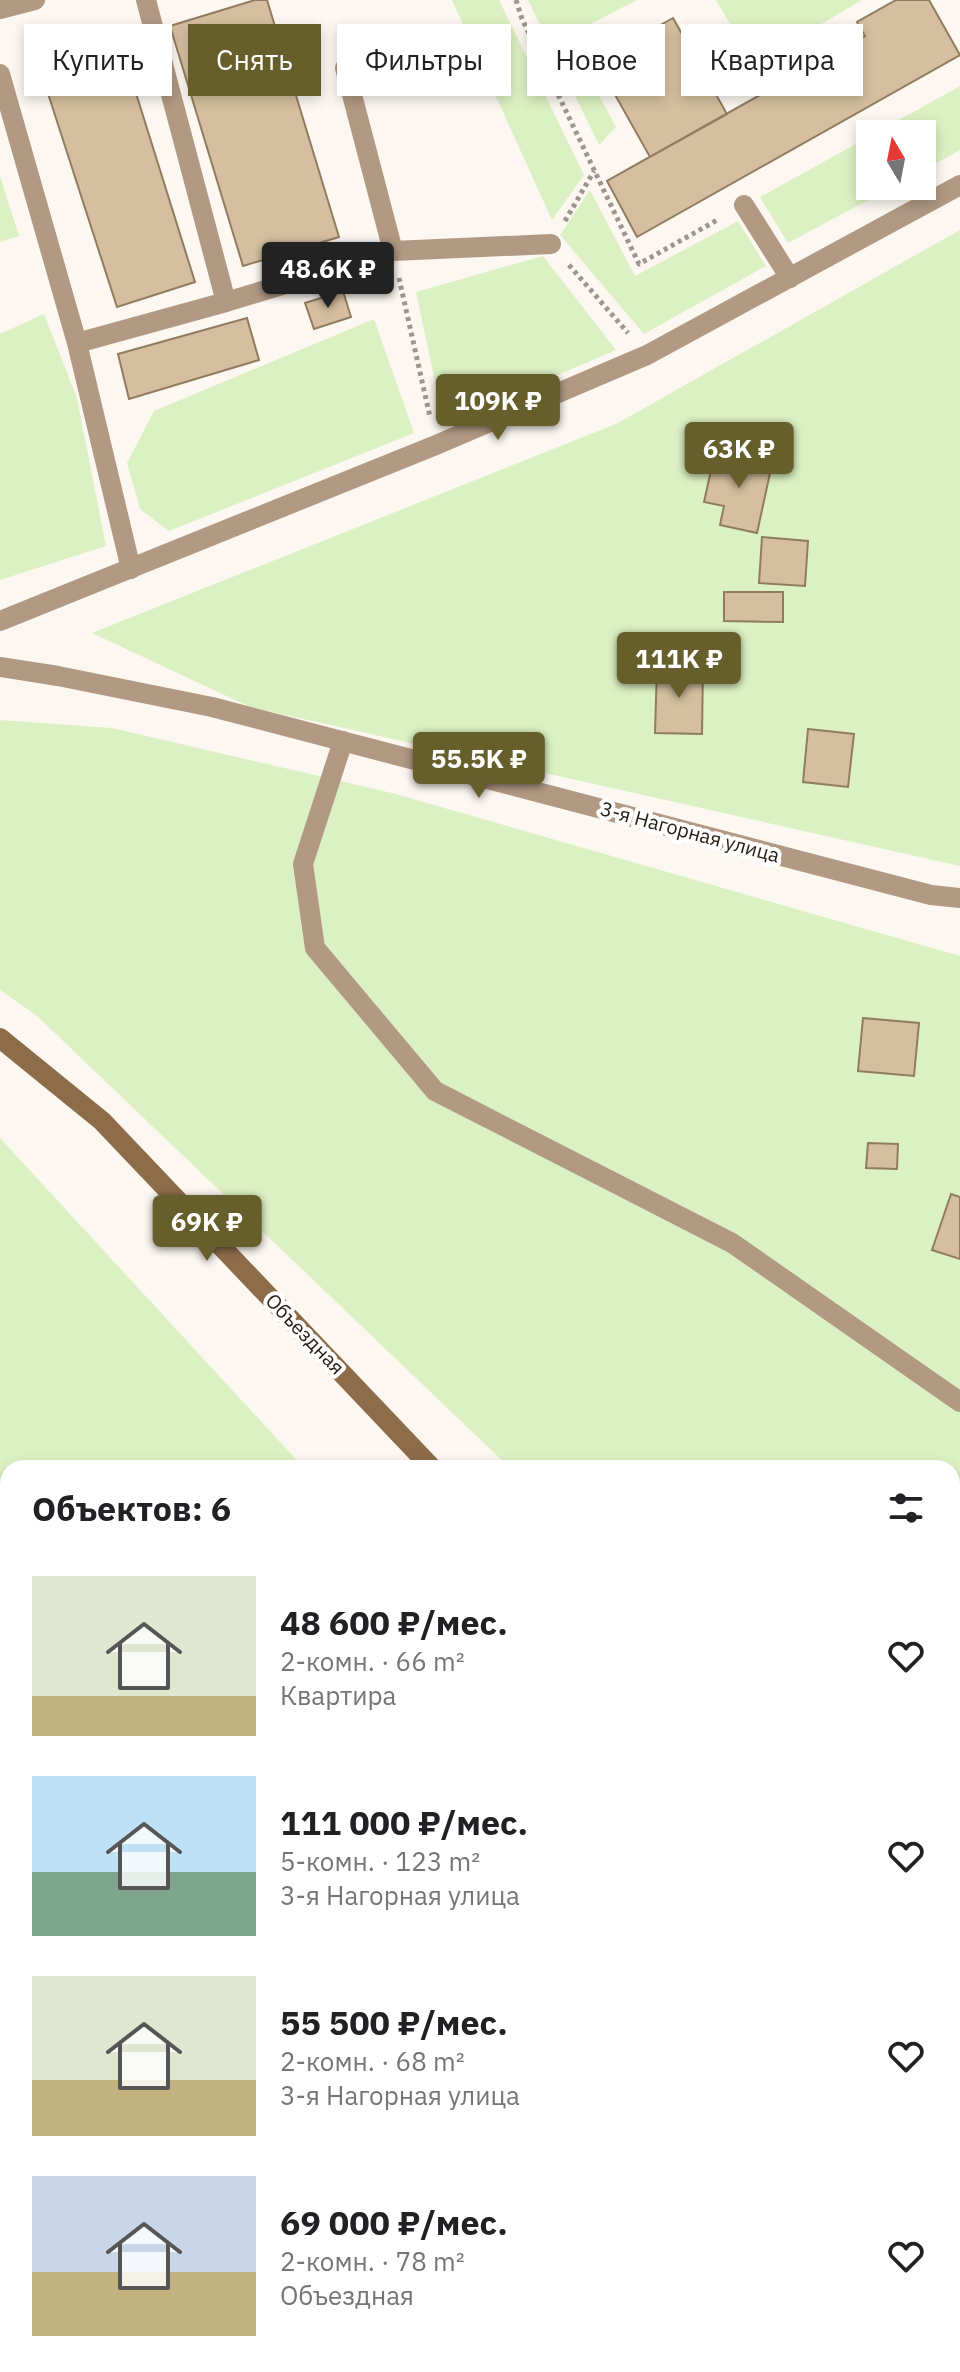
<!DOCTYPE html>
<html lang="ru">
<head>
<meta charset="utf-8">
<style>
	:root { --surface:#fff; --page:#f2f2f2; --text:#202124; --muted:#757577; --accent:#665f2c }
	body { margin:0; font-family:"IBM Plex Sans",sans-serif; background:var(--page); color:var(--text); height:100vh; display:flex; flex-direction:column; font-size:30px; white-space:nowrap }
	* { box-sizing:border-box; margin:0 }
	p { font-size:26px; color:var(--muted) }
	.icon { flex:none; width:44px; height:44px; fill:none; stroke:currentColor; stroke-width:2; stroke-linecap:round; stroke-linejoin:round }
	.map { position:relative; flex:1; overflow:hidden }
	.sheet { position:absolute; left:0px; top:1460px; width:960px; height:912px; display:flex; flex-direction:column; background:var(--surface); border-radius:24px 24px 0 0; box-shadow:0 4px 12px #0003 }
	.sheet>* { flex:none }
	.hud { position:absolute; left:24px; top:24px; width:912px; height:72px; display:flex; gap:16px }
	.needle { width:52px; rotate:350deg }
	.fabs { position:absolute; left:856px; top:120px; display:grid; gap:16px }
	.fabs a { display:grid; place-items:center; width:80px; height:80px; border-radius:0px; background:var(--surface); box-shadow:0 4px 12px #0003; font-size:40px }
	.price { position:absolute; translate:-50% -68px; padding:0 18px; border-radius:8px; background:var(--accent); color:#fff; font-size:26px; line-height:52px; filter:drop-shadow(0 2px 4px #0008) }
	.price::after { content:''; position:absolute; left:50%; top:48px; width:24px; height:18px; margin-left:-12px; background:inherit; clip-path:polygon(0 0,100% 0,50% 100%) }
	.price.selected { background:#222; color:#fff }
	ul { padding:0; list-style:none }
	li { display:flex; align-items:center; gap:24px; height:200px; padding:0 32px }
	li span { display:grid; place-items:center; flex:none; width:224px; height:160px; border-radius:0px; color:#555 }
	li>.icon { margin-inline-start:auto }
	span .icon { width:96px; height:96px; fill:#fffc; stroke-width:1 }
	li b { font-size:34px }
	h2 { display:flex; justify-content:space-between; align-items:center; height:96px; padding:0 32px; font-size:34px }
	.chip { padding:0 28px; border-radius:0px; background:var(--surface); box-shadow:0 4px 12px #0003; font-size:28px; line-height:72px }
	.chip.selected { background:var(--accent); color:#fff }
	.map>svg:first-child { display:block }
	.green { fill:#dcf1c3 }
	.building { fill:#d5bfa0; stroke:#917c60; stroke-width:2 }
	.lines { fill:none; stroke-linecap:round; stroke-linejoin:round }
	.path { stroke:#9d968e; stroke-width:5; stroke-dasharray:4 4; stroke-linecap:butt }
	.lane { stroke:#b19983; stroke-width:20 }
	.street { stroke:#b19983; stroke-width:20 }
	.secondary { stroke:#8d6c4a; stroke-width:20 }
	.labels { text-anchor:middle; stroke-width:8; stroke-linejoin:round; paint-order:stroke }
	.street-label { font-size:20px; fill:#261e13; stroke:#fff }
</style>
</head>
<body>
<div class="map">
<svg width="960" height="2372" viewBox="0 0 960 2372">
	<rect width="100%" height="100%" fill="#fcf7f1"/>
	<path class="green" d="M 452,0 L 499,0 L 584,175 L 552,220 Z
		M 528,0 L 637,0 L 567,36 L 616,127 L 599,145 Z
		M 716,0 L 862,0 L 754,64 Z
		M 960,86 L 960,150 L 922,171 L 922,134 L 874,134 Z
		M 870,136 L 870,186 L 894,186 L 788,243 L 760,197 Z
		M 0,176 L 19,236 L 0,242 Z
		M 590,190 L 635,276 L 738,221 L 766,266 L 644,334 L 560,235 Z
		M 960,230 L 960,866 L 250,707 L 92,633 L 616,424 Z
		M 543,256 L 616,350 L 444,424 L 416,292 Z
		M 44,314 L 77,398 L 106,546 L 0,580 L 0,334 Z
		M 374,319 L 414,433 L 169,531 L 140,509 L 127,463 L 154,411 Z
		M 0,720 L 112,728 L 392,793 L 960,956 L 960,1927 L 952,1917 L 952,1468 L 510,1468 L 37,1016 L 0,990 Z
		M 0,1138 L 304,1468 L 8,1468 L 8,2364 L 952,2364 L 952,2170 L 960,2179 L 960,2372 L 0,2372 Z"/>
	<path class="building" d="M 255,0 L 267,0 L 339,237 L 243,266 L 170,26 Z
		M 896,0 L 929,0 L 960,55 L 637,237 L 607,181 L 865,36 L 857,22 Z
		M 673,18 L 727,114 L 650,157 L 596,61 Z
		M 145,46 L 156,84 L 135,90 L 195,282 L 117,307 L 43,78 Z
		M 343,291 L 351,317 L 314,329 L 305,303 Z
		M 247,318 L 259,360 L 129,399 L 118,354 Z
		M 715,452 L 772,464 L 757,533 L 720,525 L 724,506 L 704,502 Z
		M 762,537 L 808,541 L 805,586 L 759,583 Z
		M 724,592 L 783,592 L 783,622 L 724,621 Z
		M 657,666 L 703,667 L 702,734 L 655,733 Z
		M 808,729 L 854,734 L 848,787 L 803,782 Z
		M 863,1018 L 919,1023 L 914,1076 L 858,1071 Z
		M 868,1143 L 898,1144 L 897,1169 L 866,1168 Z
		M 951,1194 L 960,1197 L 960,1259 L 932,1250 Z"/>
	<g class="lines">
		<path class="path" d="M 516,0 L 522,19 L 639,264 L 719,219
			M 565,221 L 594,171
			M 569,265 L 628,333
			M 399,278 L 430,417"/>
		<path class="lane" d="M 146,0 L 226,302
			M 0,9 L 35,0
			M 345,68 L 393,251
			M 0,74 L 77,343 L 131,569
			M 744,205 L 790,278
			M 77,343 L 226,302 L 393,251 L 551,244
			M 343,741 L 303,864 L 315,948 L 435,1091 L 732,1243 L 960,1402"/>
		<path class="street" d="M 0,621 L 436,445 L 647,355 L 960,185
			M 0,667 L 58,676 L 212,707 L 931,895 L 960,898"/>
		<path class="secondary" d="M 0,1038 L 102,1121 L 432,1468
			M 952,2014 L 960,2023"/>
	</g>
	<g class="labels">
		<g class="street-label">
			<text transform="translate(690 832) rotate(15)" y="7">3-я Нагорная улица</text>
			<text transform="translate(305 1334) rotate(46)" y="7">Объездная</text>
		</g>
	</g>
</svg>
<div class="fabs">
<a><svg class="needle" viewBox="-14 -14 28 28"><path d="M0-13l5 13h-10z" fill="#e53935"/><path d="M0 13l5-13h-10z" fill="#757577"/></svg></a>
</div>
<b class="price selected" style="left:328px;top:310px">48.6K ₽</b>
<b class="price" style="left:498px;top:442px">109K ₽</b>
<b class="price" style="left:739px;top:490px">63K ₽</b>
<b class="price" style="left:679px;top:700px">111K ₽</b>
<b class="price" style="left:479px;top:800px">55.5K ₽</b>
<b class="price" style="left:207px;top:1263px">69K ₽</b>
<div class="hud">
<a class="chip">Купить</a>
<a class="chip selected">Снять</a>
<a class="chip">Фильтры</a>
<a class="chip">Новое</a>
<a class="chip">Квартира</a>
</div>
<section class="sheet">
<h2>Объектов: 6<svg class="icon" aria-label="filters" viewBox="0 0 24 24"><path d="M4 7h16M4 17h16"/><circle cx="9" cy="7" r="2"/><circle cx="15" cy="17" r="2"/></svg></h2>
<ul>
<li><span style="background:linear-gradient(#dfe7d0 75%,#c2b280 0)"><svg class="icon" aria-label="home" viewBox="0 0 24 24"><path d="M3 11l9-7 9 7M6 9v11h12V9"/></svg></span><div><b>48 600 ₽/мес.</b><p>2-комн. · 66 m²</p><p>Квартира</p></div><svg class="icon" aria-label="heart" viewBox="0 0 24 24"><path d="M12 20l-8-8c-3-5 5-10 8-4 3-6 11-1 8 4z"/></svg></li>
<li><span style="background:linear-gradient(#bfe0f5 60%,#7fa58c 0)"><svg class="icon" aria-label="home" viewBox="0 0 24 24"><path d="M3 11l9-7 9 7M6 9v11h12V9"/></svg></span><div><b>111 000 ₽/мес.</b><p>5-комн. · 123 m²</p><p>3-я Нагорная улица</p></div><svg class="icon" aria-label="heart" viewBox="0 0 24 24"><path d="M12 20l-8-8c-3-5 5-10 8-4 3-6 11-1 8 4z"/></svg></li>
<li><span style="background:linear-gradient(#dfe7d0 65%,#c2b280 0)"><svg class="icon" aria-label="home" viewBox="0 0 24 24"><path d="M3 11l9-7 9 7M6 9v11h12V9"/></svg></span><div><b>55 500 ₽/мес.</b><p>2-комн. · 68 m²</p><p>3-я Нагорная улица</p></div><svg class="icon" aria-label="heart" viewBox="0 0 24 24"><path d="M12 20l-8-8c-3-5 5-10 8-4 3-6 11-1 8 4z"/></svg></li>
<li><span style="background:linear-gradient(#c9d6e8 60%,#c2b280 0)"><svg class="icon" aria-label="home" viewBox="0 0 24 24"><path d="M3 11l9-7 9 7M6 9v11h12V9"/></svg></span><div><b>69 000 ₽/мес.</b><p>2-комн. · 78 m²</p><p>Объездная</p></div><svg class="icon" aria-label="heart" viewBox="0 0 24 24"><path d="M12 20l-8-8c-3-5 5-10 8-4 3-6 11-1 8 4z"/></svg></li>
</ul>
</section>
</div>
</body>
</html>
